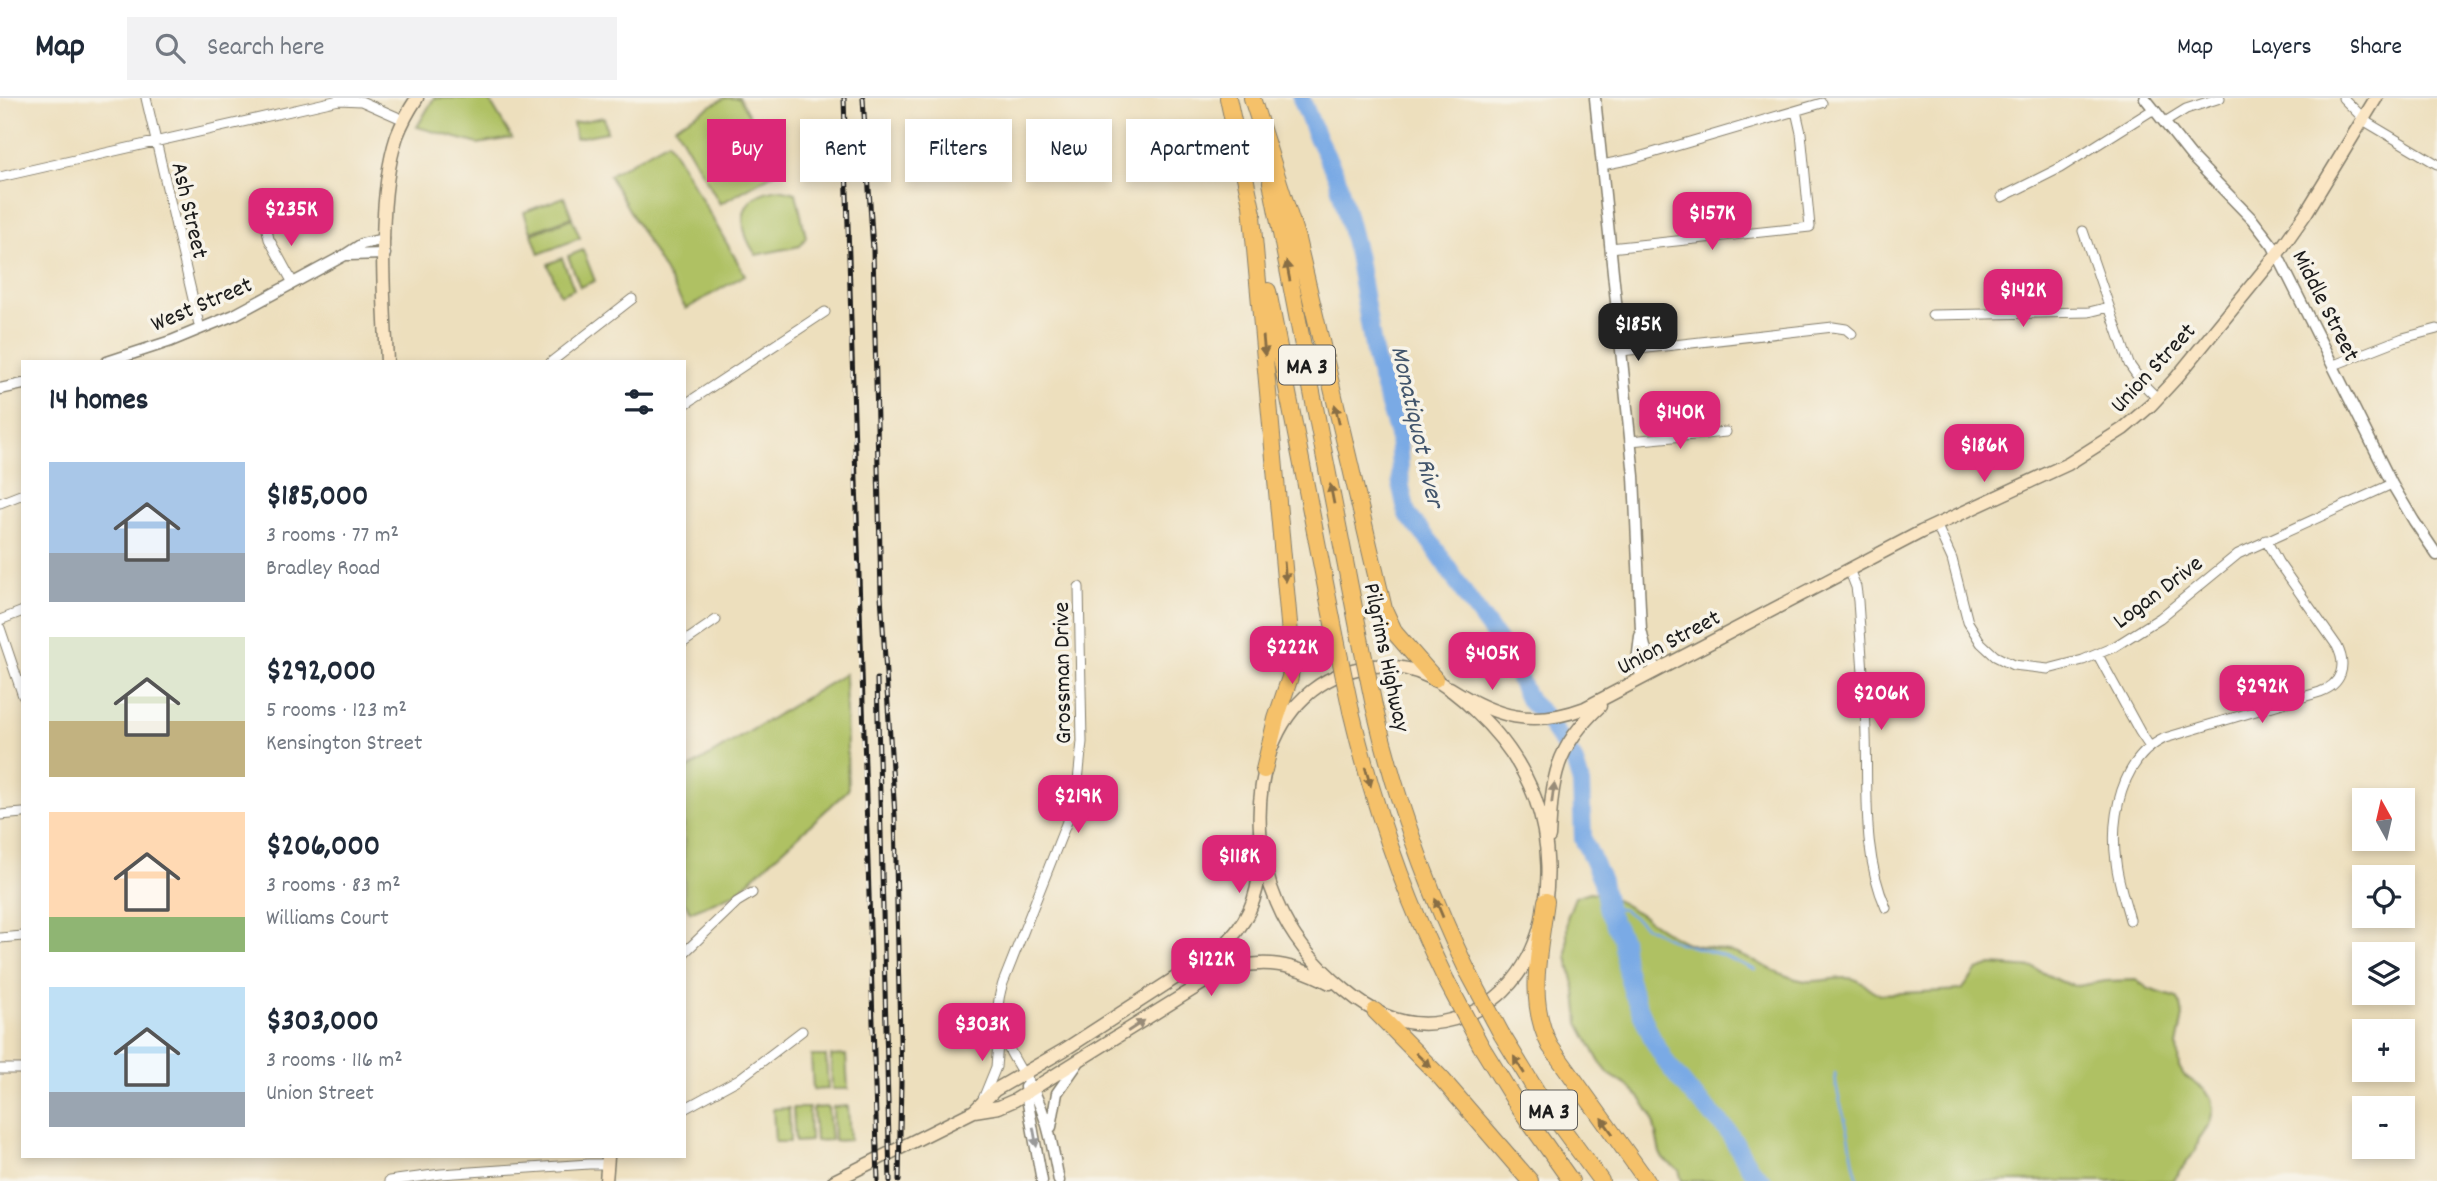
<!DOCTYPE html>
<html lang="en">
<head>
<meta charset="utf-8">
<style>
	:root { --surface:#fff; --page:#f2f2f3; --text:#1f2937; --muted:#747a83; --line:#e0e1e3; --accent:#db2777 }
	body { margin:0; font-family:Dekko,sans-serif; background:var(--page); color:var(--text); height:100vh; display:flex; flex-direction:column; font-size:26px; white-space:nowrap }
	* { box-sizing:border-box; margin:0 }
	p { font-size:23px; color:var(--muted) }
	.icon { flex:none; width:38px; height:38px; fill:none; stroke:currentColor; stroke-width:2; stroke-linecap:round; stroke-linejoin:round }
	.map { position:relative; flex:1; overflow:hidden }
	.drawer { position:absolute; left:21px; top:262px; width:665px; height:798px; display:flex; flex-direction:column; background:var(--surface); border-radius:0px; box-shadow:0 4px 10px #0003 }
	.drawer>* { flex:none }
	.banner { position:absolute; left:707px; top:21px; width:665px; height:63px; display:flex; gap:14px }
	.needle { width:46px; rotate:352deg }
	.buttons { position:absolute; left:2352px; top:690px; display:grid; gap:14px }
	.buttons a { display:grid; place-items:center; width:63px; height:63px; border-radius:0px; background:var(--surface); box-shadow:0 4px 10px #0003; font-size:35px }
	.price { position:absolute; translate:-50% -60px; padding:0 16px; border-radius:14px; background:var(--accent); color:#fff; font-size:23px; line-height:46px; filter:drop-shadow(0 2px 4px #0008) }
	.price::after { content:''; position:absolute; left:50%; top:42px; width:21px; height:16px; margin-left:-10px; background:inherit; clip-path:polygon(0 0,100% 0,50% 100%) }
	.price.on { background:#222; color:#fff }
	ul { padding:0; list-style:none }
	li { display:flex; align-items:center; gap:21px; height:175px; padding:0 28px }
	li span { display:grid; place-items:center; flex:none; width:196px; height:140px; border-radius:0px; color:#555 }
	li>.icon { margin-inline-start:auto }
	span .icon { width:84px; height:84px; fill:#fffc; stroke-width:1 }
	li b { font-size:30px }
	h2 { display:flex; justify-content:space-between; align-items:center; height:84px; padding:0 28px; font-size:30px }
	.pill { padding:0 24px; border-radius:0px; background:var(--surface); box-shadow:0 4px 10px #0003; font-size:24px; line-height:63px }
	.pill.on { background:var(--accent); color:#fff }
	header { display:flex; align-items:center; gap:42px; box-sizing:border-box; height:98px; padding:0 35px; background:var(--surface); border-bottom:2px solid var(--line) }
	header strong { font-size:33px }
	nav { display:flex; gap:38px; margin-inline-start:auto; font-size:24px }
	.search { width:490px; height:63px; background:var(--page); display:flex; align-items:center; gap:18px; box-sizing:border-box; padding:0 24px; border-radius:0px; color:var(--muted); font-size:26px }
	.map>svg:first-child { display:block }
	.green { fill:#afc164; stroke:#666e40; stroke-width:2 }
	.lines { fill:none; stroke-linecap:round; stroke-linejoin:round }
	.stream { stroke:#7aaae5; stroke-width:2.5 }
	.river { stroke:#7aaae5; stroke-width:18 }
	.minor-casing { stroke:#847e6c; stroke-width:11 }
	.tertiary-casing { stroke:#847e6c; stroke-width:13 }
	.secondary-casing { stroke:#847e6c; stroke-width:15 }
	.motorway-casing { stroke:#847e6c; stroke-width:18 }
	.minor { stroke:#fff; stroke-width:9 }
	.tertiary { stroke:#fff; stroke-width:10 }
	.secondary { stroke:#fbe6c4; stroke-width:12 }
	.motorway { stroke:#f5c16b; stroke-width:16 }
	.rail-casing { stroke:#1c1c1c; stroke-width:5 }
	.rail { stroke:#f7f3e8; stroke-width:2.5; stroke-dasharray:8; stroke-linecap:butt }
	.motorway-bridge-casing { stroke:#847e6c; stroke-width:18; stroke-linecap:butt }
	.motorway-bridge { stroke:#f5c16b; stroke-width:16 }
	.oneway { fill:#886e44 }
	.oneway2 { fill:#978b78 }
	.oneway3 { fill:#999 }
	.labels { text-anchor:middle; stroke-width:7; stroke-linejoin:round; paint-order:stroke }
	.shield { fill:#f7f3e8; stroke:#5e5c59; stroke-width:2 }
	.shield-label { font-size:23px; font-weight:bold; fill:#1c1c1c }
	.street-label { font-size:24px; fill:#1c1c1c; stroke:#f7f3e8 }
	.water-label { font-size:26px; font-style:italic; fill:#42556c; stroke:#f7f3e8 }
</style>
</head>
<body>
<header>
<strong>Map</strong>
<div class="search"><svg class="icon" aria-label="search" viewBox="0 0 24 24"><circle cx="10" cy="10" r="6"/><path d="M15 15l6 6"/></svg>Search here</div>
<nav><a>Map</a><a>Layers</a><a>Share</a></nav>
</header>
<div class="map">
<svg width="2437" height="1083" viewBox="0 0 2437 1083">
	<rect width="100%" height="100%" fill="#f7f3e8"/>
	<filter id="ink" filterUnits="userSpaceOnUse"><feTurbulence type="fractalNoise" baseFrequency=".0143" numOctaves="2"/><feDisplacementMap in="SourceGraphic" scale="14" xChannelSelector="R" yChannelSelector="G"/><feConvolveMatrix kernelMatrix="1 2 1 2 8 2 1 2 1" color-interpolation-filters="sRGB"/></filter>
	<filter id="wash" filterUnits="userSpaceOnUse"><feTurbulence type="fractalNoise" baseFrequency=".00686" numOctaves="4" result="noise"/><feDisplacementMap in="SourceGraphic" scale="28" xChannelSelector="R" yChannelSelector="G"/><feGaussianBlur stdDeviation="1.57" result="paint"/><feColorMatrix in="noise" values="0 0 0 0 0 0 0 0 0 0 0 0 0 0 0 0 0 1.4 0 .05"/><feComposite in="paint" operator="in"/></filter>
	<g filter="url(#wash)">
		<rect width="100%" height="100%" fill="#eddfbd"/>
		<path class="green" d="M 434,0 L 488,0 L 512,40 L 478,46 L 417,29 Z
			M 725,0 L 739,0 L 780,72 L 720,106 L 675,28 Z
			M 604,19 L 607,34 L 576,40 L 573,25 Z
			M 668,43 L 745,177 L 686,211 L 609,77 Z
			M 779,91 L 796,95 L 806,139 L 800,148 L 756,157 C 736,128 737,96 779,91 Z
			M 564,99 L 572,119 L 531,134 L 524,114 Z
			M 572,120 L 580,140 L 539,156 L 532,136 Z
			M 583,152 L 595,183 L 580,189 L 568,158 Z
			M 562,160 L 574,191 L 560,197 L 548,166 Z
			M 845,576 L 848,692 L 736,795 L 690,814 L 684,802 L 684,673 Z
			M 1590,794 C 1627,800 1651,828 1684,844 C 1698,850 1716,849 1731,854 C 1756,861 1779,879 1806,883 C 1822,885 1838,877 1854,881 C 1865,884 1870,894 1881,896 L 1962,892 L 1977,872 L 1992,867 L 2034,870 L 2059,883 L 2078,888 L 2106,883 L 2136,882 L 2149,891 L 2177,900 L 2181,907 L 2183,918 L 2177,948 L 2179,969 L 2184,977 L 2206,993 L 2211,1001 L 2213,1012 L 2210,1025 L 2199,1041 L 2196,1052 L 2173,1083 L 1682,1083 L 1679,1072 L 1663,1061 L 1660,1055 L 1652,1018 L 1643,1004 L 1632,991 L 1609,976 L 1599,963 L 1579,925 L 1576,894 L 1567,859 L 1567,820 L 1575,799 Z
			M 846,957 L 848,991 L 832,991 L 831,958 Z
			M 811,958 L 826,958 L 828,991 L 813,992 Z
			M 848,1008 L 850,1042 L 834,1043 L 833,1009 Z
			M 828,1009 L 831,1042 L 815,1043 L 813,1010 Z
			M 789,1010 L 790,1044 L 775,1044 L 773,1011 Z
			M 793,1010 L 809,1010 L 810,1043 L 795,1044 Z"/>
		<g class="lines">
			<path class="stream" d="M 1606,808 L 1624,812 L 1645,828 L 1676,844 L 1722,857 L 1755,872
				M 1835,975 C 1836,997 1842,1009 1847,1029 C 1852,1047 1852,1065 1859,1083"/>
			<path class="river" d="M 1301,0 L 1316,37 L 1337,79 L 1357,156 L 1375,260 L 1398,337 L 1401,389 L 1407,416 L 1432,446 L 1468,501 L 1507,555 L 1529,603 L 1542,615 L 1574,662 L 1581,685 L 1583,741 L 1602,783 L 1608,813 L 1622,841 L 1625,866 L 1632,893 L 1653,942 L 1668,967 L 1689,993 L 1727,1032 L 1750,1070 L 1763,1083"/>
		</g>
	</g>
	<g filter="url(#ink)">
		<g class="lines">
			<defs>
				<path id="minor" d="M 146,0 L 200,231
					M 2343,0 L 2368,25 L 2437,66
					M 2165,24 L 2186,11 L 2220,0
					M 1602,67 L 1632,61 L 1822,5
					M 0,79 L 339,2 L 361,3 L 404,22
					M 2002,99 L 2060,70 L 2154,11
					M 265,123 L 269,141 L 293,185
					M 2083,133 L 2129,266 L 2143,286 L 2158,301
					M 1610,150 L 1810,129 L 1801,35 L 1796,13
					M 1932,217 L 2089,214 L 2109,209
					M 1621,253 L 1833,229 L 1846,231 L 1852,236
					M 551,264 L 632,201
					M 2334,267 L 2403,240 L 2437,231
					M 684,307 L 825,214
					M 1630,343 L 1726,334
					M 0,405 L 23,396
					M 1936,426 L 1952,461 L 1968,524 L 1981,545 L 1995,558 L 2013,567 L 2048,571 L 2083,562 L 2114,549 L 2160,520 L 2238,456 L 2392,386
					M 1849,471 L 1856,489 L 1858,503 C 1861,548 1865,592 1866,637 C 1868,695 1862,756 1886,810
					M 0,522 L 23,513
					M 0,530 L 23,598
					M 684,544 L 716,522
					M 2098,557 L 2140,634 L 2150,649
					M 0,717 L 23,715
					M 2130,822 C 2125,803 2118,784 2116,764 C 2110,720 2121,660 2165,640 L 2320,594 C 2342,586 2347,568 2337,548 L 2278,464 L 2266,442
					M 0,840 L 23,838
					M 684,855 L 737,804 L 752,795
					M 0,971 L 23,971
					M 1023,976 C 1004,943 990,923 1003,885 L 1068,721 L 1077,693 L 1082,644 L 1079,489
					M 983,1001 L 996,969 L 999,934
					M 684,1011 L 739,981 L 802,933
					M 389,1083 L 441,1076 L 589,1066 L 608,1066"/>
				<path id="tertiary" d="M 1595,0 L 1634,378 L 1641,532 L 1645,549 L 1656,572
					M 2145,0 L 2191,58 L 2252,121 L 2273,148 L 2392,386 L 2414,423 L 2437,457
					M 348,157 L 385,156
					M 107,264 L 171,243 L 234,217 L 345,157 L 362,146 L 384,141
					M 0,291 L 23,286
					M 1640,538 L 1637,564 L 1642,580
					M 1023,976 C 1046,1008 1052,1045 1059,1083
					M 1025,989 L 1042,1083
					M 1051,1029 L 1057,995 L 1078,965"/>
				<path id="secondary" d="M 387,264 C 384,198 376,101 397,38 C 402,25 409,12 417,0
					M 1373,568 C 1415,566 1446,584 1475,613 C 1501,637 1522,666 1535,700 C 1565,783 1544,905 1442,924 C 1406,931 1372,915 1345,892 C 1317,869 1291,839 1277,805 C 1239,718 1260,582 1373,568 Z
					M 1450,590 C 1496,619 1532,630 1585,610 L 1921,434 L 2068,366 L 2123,331 L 2151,307 L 2177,279 L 2278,155 L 2306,115 L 2376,0
					M 1549,739 C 1552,679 1555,650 1600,608
					M 974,1013 L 995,992 L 1064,952 L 1220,851 C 1246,828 1258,801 1260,766
					M 606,1083 L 608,1059
					M 834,1083 L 974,1013 L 999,1009 L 1015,1002 L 1211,880 C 1253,857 1290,864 1330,885"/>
				<path id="motorway" d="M 1228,0 L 1253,116
					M 1252,0 L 1297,141 L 1384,511 L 1395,535 L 1435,581
					M 1271,84 L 1359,535
					M 1251,107 L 1292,558 L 1290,579 L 1276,621 L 1264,672
					M 1268,193 L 1336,541
					M 1374,608 C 1395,699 1426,787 1467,872
					M 1351,613 C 1373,706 1404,797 1446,882
					M 1546,803 C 1540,851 1526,902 1550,948 L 1647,1083
					M 1375,913 L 1441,980 L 1530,1083
					M 1502,937 L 1543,1004 L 1601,1083
					M 1481,948 L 1518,1008 L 1571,1083"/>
			</defs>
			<use href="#minor" class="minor-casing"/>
			<use href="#tertiary" class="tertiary-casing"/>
			<use href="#secondary" class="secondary-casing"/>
			<use href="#motorway" class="motorway-casing"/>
			<use href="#minor" class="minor"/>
			<use href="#tertiary" class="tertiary"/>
			<use href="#secondary" class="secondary"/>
			<use href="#motorway" class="motorway"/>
			<defs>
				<path id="rail" d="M 844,0 C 854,361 864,722 878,1083
					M 863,0 L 873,152 L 881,497 L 895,718 L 901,984 L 899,1083
					M 877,581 L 890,1083"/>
			</defs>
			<use href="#rail" class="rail-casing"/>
			<use href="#rail" class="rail"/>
			<defs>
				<path id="motorway-bridge" d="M 1359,535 L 1374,608
					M 1336,541 L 1351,613
					M 1467,872 L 1502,937
					M 1446,882 L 1481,948"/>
			</defs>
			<use href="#motorway-bridge" class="motorway-bridge-casing"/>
			<use href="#motorway-bridge" class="motorway-bridge"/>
		</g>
		<defs><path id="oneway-solid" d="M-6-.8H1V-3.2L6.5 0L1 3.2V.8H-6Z" transform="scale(1.75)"/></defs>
		<g class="oneway">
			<use href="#oneway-solid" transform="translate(1288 173) rotate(-101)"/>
			<use href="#oneway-solid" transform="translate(1264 248) rotate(85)"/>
			<use href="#oneway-solid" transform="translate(1337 316) rotate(-103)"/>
			<use href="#oneway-solid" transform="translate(1332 396) rotate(-101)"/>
			<use href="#oneway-solid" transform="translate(1285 474) rotate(85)"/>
			<use href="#oneway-solid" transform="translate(1368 679) rotate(74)"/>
			<use href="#oneway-solid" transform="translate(1439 810) rotate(-113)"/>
			<use href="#oneway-solid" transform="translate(1423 962) rotate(44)"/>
			<use href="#oneway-solid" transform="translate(1519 967) rotate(-122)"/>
			<use href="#oneway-solid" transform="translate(1607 1028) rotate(-126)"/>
		</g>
		<g class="oneway2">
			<use href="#oneway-solid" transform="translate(1553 695) rotate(-83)"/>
			<use href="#oneway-solid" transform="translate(1136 928) rotate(-33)"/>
		</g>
		<use class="oneway3" href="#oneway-solid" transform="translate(1035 1039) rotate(80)"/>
	</g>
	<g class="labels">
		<g class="shield">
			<rect x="1279" y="247.5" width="56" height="39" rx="5"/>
			<rect x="1521" y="992.5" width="56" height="39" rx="5"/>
		</g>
		<g class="shield-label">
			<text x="1307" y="275">MA 3</text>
			<text x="1549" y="1020">MA 3</text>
		</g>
		<g class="street-label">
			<text transform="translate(191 112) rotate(77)" y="8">Ash Street</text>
			<text transform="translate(201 205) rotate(-23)" y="8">West Street</text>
			<text transform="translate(2327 207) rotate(63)" y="8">Middle Street</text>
			<text transform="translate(2152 269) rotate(-47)" y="8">Union Street</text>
			<text transform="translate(2157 493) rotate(-37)" y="8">Logan Drive</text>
			<text transform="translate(1668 543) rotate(-28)" y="8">Union Street</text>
			<text transform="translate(1388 559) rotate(78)" y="8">Pilgrims Highway</text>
			<text transform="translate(1061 575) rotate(-91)" y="8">Grossman Drive</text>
		</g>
		<g class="water-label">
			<text transform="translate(1419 328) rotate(77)" y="9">Monatiquot River</text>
		</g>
	</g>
</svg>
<div class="buttons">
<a><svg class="needle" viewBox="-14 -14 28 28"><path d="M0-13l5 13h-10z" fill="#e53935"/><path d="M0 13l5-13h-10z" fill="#747a83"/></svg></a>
<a><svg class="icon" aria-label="locate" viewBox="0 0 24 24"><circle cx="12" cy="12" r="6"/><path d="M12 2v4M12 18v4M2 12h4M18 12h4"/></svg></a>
<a><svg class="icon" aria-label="layers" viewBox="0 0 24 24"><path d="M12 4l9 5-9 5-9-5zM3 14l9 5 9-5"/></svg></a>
<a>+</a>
<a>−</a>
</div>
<b class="price" style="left:291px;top:150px">$235K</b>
<b class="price" style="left:1712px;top:154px">$157K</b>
<b class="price" style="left:2023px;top:231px">$142K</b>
<b class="price on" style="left:1638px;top:265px">$185K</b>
<b class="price" style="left:1680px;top:353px">$140K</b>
<b class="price" style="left:1984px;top:386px">$186K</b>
<b class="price" style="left:1292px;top:588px">$222K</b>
<b class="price" style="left:1492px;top:594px">$405K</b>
<b class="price" style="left:2262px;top:627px">$292K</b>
<b class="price" style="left:1881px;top:634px">$206K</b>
<b class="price" style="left:1078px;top:737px">$219K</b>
<b class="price" style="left:1239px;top:797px">$118K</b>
<b class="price" style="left:1211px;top:900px">$122K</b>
<b class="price" style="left:982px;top:965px">$303K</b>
<div class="banner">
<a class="pill on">Buy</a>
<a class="pill">Rent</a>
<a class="pill">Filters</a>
<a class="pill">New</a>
<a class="pill">Apartment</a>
</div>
<section class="drawer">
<h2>14 homes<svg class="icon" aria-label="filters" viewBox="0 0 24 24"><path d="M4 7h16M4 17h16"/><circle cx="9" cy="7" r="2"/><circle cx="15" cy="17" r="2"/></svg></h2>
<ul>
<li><span style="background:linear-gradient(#a9c7e8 65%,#9aa5b1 0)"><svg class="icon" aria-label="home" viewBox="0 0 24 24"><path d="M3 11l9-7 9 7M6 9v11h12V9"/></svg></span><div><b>$185,000</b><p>3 rooms · 77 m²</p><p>Bradley Road</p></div></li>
<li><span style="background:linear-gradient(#dfe7d0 60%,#c2b280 0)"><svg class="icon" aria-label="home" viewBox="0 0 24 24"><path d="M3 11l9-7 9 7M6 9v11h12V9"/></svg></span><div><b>$292,000</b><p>5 rooms · 123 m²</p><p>Kensington Street</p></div></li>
<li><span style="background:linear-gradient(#ffd9b3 75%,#8fb573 0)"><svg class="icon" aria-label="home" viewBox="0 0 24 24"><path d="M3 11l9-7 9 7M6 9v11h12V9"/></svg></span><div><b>$206,000</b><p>3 rooms · 83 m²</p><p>Williams Court</p></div></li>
<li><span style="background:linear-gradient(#bfe0f5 75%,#9aa5b1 0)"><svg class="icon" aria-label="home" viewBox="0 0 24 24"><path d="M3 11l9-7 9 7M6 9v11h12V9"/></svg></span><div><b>$303,000</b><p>3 rooms · 116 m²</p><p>Union Street</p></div></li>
</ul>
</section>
</div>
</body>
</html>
